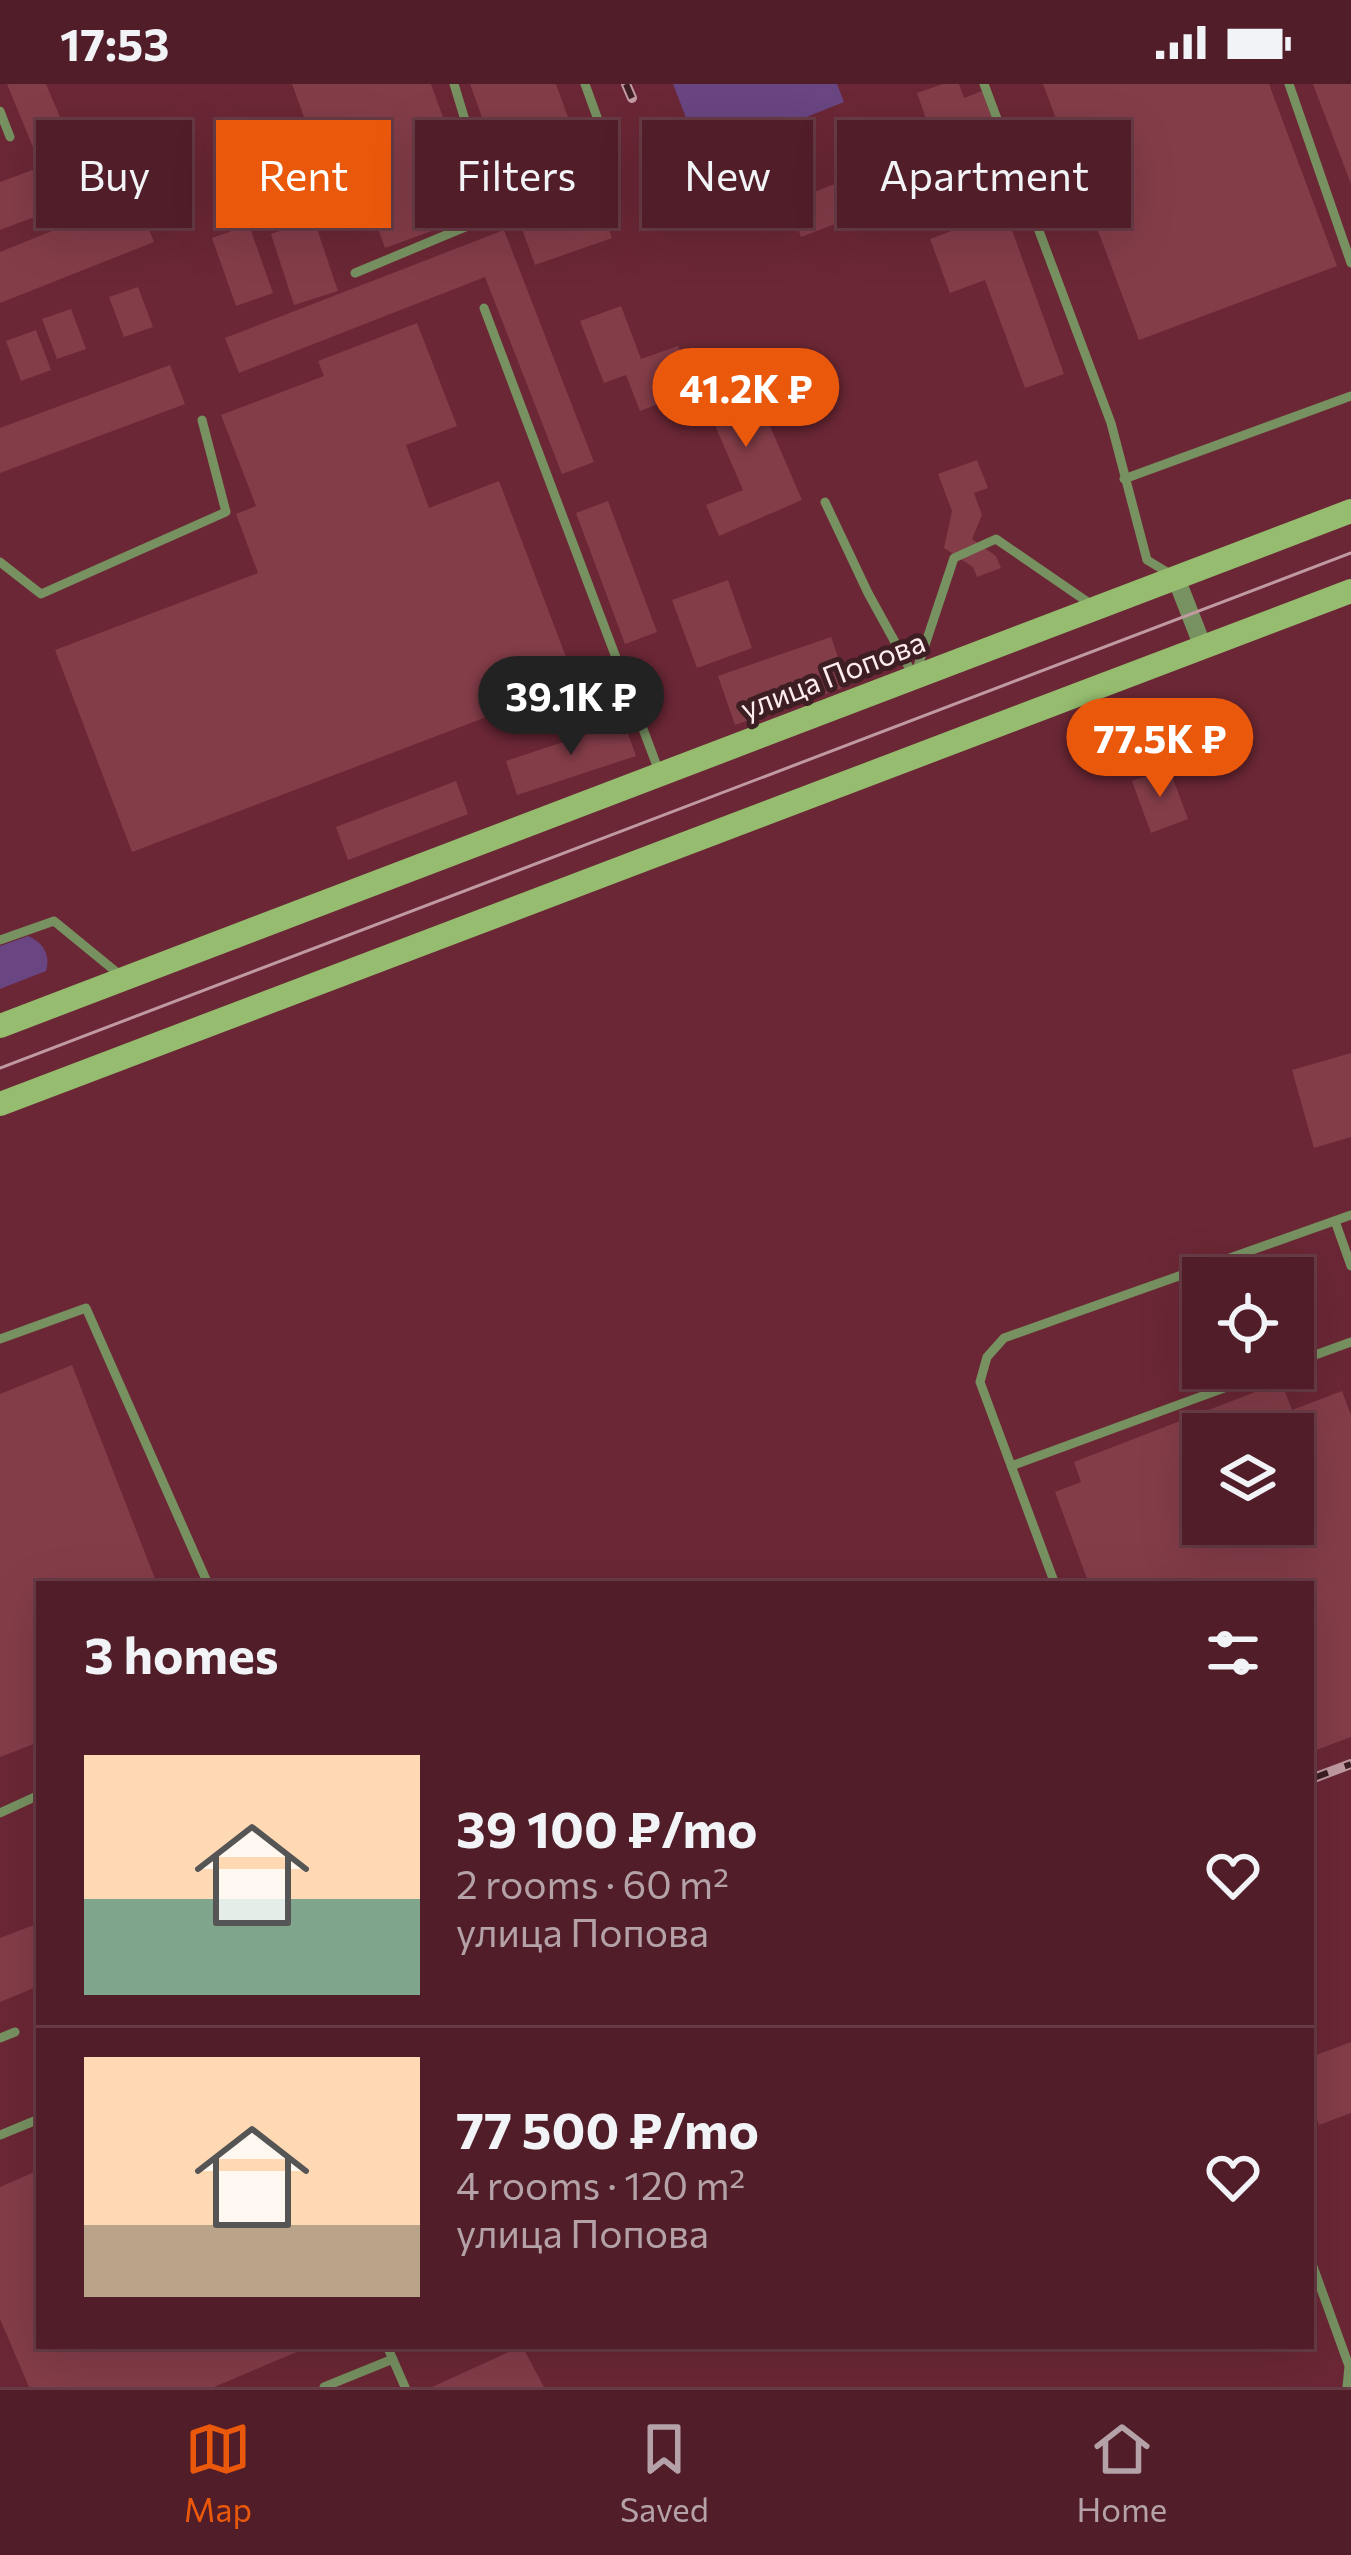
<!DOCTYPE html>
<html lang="en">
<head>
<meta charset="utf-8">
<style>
	:root { --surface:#501d28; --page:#5a2a34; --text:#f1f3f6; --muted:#b4a2a8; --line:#673b45; --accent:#ea580c }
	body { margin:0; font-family:Commissioner,sans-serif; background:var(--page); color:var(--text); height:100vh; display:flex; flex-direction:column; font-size:45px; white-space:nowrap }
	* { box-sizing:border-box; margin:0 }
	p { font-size:39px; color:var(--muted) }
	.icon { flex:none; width:66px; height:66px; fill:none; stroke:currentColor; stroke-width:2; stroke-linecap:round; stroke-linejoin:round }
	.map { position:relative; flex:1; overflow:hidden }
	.panel { position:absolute; left:36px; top:1497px; width:1278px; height:768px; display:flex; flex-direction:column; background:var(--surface); border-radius:0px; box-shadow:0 12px 48px #0002,0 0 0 3px var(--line) }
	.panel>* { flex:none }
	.guide { position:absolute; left:36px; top:36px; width:1281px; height:108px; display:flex; gap:24px }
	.tools { position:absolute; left:1182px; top:1173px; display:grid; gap:24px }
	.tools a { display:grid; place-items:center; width:132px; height:132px; border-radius:0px; background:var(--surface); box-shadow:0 12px 48px #0002,0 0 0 3px var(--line); font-size:60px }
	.price { position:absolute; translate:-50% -102px; padding:0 27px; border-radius:42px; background:var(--accent); color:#fff; font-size:39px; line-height:78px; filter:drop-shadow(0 3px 6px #0008) }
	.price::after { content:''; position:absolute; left:50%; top:72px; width:36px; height:27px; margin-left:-18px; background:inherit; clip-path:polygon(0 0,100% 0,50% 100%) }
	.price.active { background:#222; color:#fff }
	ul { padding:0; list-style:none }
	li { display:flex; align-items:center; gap:36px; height:300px; padding:0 48px }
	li+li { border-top:3px solid var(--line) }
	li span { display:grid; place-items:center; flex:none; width:336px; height:240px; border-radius:0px; color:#555 }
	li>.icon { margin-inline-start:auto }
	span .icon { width:144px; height:144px; fill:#fffc; stroke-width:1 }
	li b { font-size:51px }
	h2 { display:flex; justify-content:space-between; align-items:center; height:144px; padding:0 48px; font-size:51px }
	.chip { padding:0 42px; border-radius:0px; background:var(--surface); box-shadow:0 12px 48px #0002,0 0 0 3px var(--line); font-size:42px; line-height:108px }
	.chip.active { background:var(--accent); color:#fff }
	.status { display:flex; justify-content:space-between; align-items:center; height:84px; padding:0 60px; background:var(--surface); direction:ltr }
	.status svg { height:33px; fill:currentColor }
	.menu { display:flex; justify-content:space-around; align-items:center; height:168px; border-top:3px solid var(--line); background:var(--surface); font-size:33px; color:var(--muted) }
	.menu a { display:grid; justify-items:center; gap:6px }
	.menu .active { color:var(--accent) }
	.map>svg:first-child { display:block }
	.green { fill:#694581 }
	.building { fill:#833d49; fill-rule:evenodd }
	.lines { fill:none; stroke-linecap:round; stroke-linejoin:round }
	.lane { stroke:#779161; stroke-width:9 }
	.street { stroke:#779161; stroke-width:18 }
	.secondary { stroke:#95bc6f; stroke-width:24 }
	.tram { stroke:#c19aa1; stroke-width:3 }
	.rail-casing { stroke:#c19aa1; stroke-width:10 }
	.rail { stroke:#3d1e22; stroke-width:6; stroke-dasharray:18; stroke-linecap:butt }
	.labels { text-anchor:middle; stroke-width:10; stroke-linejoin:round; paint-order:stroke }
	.street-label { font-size:30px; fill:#fdebed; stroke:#3d1e22 }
</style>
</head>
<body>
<div class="status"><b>17:53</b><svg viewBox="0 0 49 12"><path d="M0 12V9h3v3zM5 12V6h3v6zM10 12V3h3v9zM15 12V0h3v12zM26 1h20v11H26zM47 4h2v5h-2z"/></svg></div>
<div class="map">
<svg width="1351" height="2303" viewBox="0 0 1351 2303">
	<rect width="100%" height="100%" fill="#6b2735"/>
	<path class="green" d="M 673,0 L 837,0 L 844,18 L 702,75 Z
		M 28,852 C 43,858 51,871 46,887 L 0,905 L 0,862 Z"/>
	<path class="building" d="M 7,0 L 46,0 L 69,54 L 35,68 Z
		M 292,0 L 431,0 L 478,130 L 385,164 L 344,52 L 315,63 Z
		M 470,0 L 556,0 L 612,154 L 535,181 Z
		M 943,0 L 959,0 L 964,14 L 982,7 L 1014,96 L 996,102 L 1064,290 L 1025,304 L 985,196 L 950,209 L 930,155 L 965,142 L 947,92 L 925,99 L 913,66 L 934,58 L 917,9 Z
		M 1043,0 L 1269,0 L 1337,182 L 1139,256 Z
		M 1313,0 L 1351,0 L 1351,100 Z
		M 149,43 L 165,84 L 0,146 L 0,98 Z
		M 892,78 L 906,113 L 801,153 L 788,118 Z
		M 136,113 L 154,158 L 0,219 L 0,168 Z
		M 314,136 L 338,207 L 294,221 L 271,150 Z
		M 249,141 L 273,209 L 236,222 L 212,154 Z
		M 504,146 L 594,378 L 562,390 L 485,193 L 239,289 L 225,254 Z
		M 138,203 L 153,243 L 124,253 L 109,213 Z
		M 621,222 L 641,275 L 678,262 L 695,306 L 640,327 L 626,291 L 604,299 L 580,237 Z
		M 71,225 L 86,265 L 57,275 L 42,235 Z
		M 417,239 L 457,342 L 406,361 L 429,424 L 499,397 L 576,599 L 132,768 L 55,566 L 258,489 L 236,430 L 256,422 L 221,331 L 324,292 L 318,277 Z
		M 36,246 L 51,286 L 21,297 L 6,257 Z
		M 741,275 L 802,416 L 719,452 L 706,421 L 743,406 L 695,295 Z
		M 170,281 L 185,320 L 0,389 L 0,344 Z
		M 977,376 L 988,404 L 974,409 L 982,431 L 972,455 L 996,472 L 1001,484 L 977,493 L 973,483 L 944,464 L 952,427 L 938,390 Z
		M 608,417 L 657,548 L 625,560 L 576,429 Z
		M 728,496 L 752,564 L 697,584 L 672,516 Z
		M 831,553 L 848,602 L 735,641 L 718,592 Z
		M 624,638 L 636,672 L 517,711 L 506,677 Z
		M 1169,684 L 1188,735 L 1151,749 L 1132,697 Z
		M 456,697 L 468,730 L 348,776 L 336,743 Z
		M 1351,969 L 1351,1053 L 1314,1064 L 1292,986 Z
		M 72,1281 L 157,1500 L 39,1500 L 39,1658 L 0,1673 L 0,1310 Z
		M 1281,1298 L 1292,1326 L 1342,1307 L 1351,1331 L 1351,1653 L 1311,1668 L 1311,1500 L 1089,1500 L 1055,1408 L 1081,1398 L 1074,1378 ZM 1203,1350 L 1293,1350 L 1293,1440 L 1203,1440 Z
		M 39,1839 L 39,1902 L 0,1918 L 0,1854 Z
		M 1351,1958 L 1351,2029 L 1319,2041 L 1311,2019 L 1311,1973 Z
		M 39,2086 L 39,2262 L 311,2262 L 214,2303 L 29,2303 L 0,2235 L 0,2103 Z
		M 522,2262 L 544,2303 L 432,2303 Z"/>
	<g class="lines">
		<path class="lane" d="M 585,0 L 614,80
			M 984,0 L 1111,339 L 1147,476 L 1172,491
			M 1289,0 L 1351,179
			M 0,27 L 10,53
			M 355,189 L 494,131 L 454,0
			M 484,224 L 660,690
			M 1124,395 L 1351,312
			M 825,418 L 868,509 L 912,589
			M 0,478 L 41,510 L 226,428 L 202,336
			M 916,588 L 954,474 L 996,455 L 1092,521
			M 0,856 L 54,837 L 120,891
			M 1335,1137 L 1351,1182
			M 0,1255 L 86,1224 L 208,1500
			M 1293,1279 L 1351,1258
			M 1011,1382 L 1279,1284
			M 1055,1500 L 980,1298 L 987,1273 L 1004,1254 L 1351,1131
			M 0,1729 L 39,1711
			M 0,1954 L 15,1948
			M 0,2051 L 39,2035
			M 1311,2177 L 1349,2282 L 1347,2303
			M 387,2262 L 405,2303
			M 324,2303 L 393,2275"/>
		<path class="street" d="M 1176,494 L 1203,563"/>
		<path class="secondary" d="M 0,942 L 1351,427
			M 0,1020 L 1351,507"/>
		<path class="tram" d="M 0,984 L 1351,469"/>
		<defs>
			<path id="rail" d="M 626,0 L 632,14
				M 1311,1695 L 1351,1680"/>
		</defs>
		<use href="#rail" class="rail-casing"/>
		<use href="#rail" class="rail"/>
	</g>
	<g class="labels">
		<g class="street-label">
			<text transform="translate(833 592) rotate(-21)" y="10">улица Попова</text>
		</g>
	</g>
</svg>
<div class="tools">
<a><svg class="icon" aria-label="locate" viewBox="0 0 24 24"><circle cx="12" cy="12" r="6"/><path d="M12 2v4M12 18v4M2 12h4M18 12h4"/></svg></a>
<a><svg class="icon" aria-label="layers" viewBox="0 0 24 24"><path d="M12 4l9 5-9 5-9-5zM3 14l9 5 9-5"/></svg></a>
</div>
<b class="price" style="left:746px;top:366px">41.2K ₽</b>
<b class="price active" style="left:571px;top:674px">39.1K ₽</b>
<b class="price" style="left:1160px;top:716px">77.5K ₽</b>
<div class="guide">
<a class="chip">Buy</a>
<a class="chip active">Rent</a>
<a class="chip">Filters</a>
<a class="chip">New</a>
<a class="chip">Apartment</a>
</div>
<section class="panel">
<h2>3 homes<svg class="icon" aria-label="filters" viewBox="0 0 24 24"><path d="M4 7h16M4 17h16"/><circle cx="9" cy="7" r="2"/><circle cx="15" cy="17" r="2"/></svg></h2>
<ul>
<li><span style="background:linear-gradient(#ffd9b3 60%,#7fa58c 0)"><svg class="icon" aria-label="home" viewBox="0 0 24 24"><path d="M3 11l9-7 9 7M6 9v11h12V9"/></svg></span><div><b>39 100 ₽/mo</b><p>2 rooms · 60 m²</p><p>улица Попова</p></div><svg class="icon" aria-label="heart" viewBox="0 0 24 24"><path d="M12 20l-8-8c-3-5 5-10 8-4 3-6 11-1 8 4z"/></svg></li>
<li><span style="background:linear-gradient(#ffd9b3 70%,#b9a48a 0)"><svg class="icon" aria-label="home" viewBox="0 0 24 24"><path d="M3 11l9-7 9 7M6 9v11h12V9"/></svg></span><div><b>77 500 ₽/mo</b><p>4 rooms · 120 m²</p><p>улица Попова</p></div><svg class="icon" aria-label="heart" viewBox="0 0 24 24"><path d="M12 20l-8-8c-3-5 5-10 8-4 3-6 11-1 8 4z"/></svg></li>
</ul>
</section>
</div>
<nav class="menu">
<a class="active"><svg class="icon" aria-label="map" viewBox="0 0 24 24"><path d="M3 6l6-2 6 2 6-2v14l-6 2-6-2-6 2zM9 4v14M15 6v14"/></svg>Map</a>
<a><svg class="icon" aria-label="saved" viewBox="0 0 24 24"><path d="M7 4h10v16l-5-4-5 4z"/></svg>Saved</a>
<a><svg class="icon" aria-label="home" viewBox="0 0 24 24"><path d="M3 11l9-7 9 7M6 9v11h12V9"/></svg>Home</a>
</nav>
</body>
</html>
